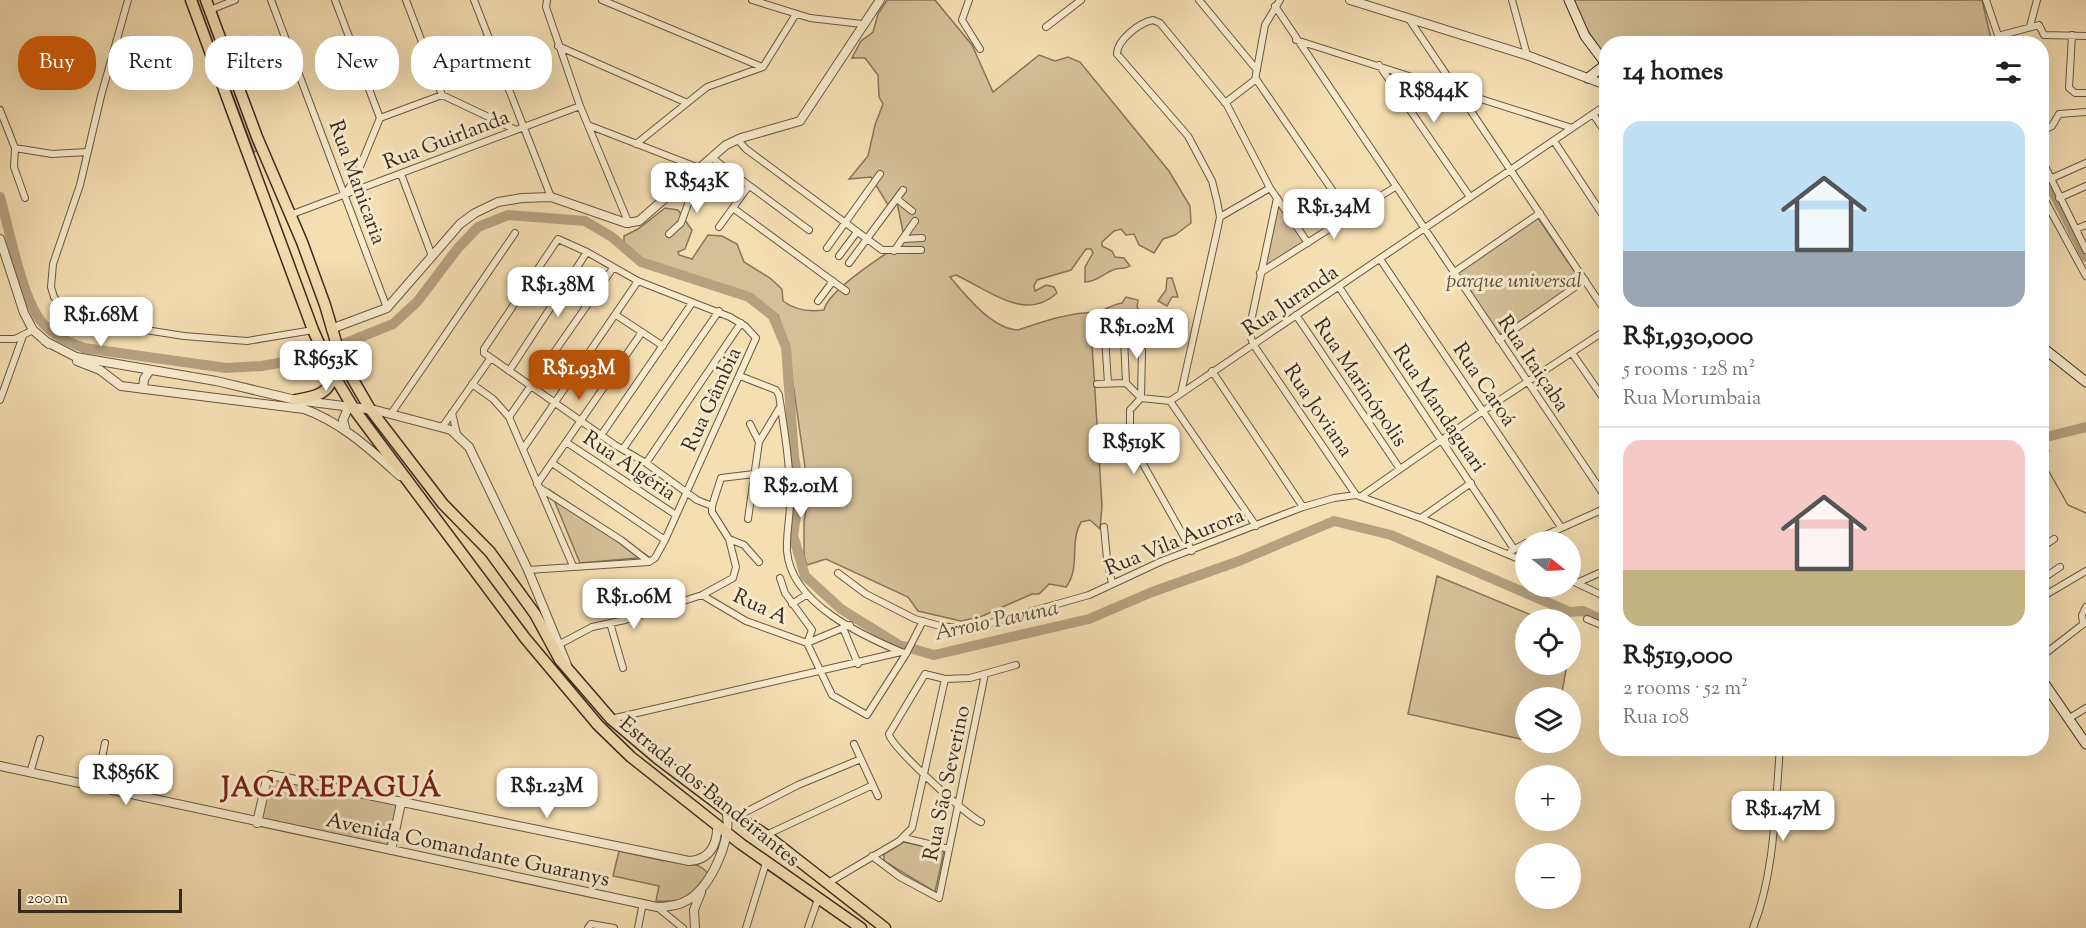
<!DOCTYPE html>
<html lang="en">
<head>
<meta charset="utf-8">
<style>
	:root { --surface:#fff; --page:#f2f2f2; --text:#202124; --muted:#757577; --line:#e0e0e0; --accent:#b45309 }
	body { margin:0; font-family:"Sorts Mill Goudy",serif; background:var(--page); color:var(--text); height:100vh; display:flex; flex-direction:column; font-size:22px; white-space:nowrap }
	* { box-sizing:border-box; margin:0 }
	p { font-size:20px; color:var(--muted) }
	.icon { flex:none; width:33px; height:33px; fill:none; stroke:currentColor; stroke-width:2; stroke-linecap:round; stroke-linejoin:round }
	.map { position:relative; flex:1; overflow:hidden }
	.drawer { position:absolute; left:1599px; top:36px; width:450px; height:720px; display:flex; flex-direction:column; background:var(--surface); border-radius:24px; box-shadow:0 6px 24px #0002 }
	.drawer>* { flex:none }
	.hud { position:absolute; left:18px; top:36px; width:570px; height:54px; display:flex; gap:12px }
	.needle { width:39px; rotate:108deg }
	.tools { position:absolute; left:1515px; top:531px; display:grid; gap:12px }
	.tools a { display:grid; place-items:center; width:66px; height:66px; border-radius:50%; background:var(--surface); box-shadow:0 6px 24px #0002; font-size:30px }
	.scale { position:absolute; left:18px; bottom:15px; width:164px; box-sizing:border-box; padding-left:6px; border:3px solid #3b291f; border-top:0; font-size:16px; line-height:21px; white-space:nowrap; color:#3b291f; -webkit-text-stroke:4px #f8eacd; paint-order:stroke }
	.price { position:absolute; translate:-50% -51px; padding:0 14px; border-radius:12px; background:#fff; color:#222; font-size:20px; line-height:39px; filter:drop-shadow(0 2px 3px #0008) }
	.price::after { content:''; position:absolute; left:50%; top:36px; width:18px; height:14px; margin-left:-9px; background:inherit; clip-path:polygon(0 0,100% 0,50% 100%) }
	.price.selected { background:var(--accent); color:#fff }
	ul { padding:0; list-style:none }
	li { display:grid; align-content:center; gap:12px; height:318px; padding:0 24px }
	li+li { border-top:2px solid var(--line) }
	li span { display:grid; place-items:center; height:186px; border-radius:18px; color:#555 }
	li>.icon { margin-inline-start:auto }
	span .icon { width:108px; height:108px; fill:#fffc; stroke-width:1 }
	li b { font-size:26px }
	h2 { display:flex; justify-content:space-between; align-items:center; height:72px; padding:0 24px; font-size:26px }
	.chip { padding:0 21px; border-radius:24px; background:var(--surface); box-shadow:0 6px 24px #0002; font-size:21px; line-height:54px }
	.chip.selected { background:var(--accent); color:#fff }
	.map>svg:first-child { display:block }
	.green { fill:#d5bf99; stroke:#88745c; stroke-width:1.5 }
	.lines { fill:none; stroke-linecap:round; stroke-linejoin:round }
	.stream { stroke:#857059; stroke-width:1.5 }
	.river { stroke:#b6a080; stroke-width:10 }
	.minor-casing { stroke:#6a5644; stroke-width:8 }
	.tertiary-casing { stroke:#6a5644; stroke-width:10 }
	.secondary-casing { stroke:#3b291f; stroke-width:11 }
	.primary-casing { stroke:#3b291f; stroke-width:13 }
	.minor { stroke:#f8eacd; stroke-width:6 }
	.tertiary { stroke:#f8eacd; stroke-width:8 }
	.secondary { stroke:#f8eacd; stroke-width:9 }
	.primary { stroke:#f5deb2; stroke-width:10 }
	.labels { text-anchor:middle; stroke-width:6; stroke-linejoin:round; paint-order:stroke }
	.street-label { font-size:21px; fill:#3b291f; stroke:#f8eacd }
	.park-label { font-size:21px; font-style:italic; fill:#624e3e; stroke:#f8eacd }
	.water-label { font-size:22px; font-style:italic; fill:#604d3c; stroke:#f8eacd }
	.district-label { font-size:27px; font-weight:bold; letter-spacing:1.5px; fill:#7a1f14; stroke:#f8eacd }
</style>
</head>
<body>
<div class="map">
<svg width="2086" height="928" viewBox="0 0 2086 928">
	<rect width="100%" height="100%" fill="#f5deb2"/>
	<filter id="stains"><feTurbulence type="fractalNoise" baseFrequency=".00333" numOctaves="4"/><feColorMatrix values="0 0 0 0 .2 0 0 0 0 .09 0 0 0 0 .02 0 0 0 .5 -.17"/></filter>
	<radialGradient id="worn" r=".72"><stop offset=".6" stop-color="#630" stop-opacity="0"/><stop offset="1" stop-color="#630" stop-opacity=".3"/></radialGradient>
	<path class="green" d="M 197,0 L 201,0 L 259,150 L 254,152 Z
		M 887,0 L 935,0 L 972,45 L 993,92 L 1039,55 L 1055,61 L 1068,57 L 1080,62 L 1169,171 L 1190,206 L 1191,223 L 1175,235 L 1163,239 L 1154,253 L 1139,245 L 1134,234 L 1126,235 L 1121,229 L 1114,231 L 1102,242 L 1102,246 L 1112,251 L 1115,257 L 1124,258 L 1130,266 C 1124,270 1122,267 1116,269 C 1104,272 1098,282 1085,282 L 1085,267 L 1093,253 L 1091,249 L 1086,249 L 1071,270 L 1037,280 L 1034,286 L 1035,291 L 1046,285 L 1054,287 L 1057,293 C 1025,323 987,289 956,275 L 950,277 C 966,296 992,329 1018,330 C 1044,321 1068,313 1096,312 C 1104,311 1113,304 1122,303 L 1126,297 L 1138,300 L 1137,307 L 1140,311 L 1139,317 L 1129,319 L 1112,334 L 1102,334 L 1103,343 L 1092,343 L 1102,506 L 1100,529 L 1090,520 L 1081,522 C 1069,542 1081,568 1066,587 L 1049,584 L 1039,594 L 1032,594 L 980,617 L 961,621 L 918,611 L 908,597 L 826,559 L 807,565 L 804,556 L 804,521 L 809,495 L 787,342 L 778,315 L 748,293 L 642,259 L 624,243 L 624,236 L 638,229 L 665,208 L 678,210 L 692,230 L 685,249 L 678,252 L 679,255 L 692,259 L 708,235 L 722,236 L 737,244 L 744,262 L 770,278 L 782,289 L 783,301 C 795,310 809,312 824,310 C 828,290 887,253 905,241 L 897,203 L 888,205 L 871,177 L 849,179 L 868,156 L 875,125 L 883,104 L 879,97 L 878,75 L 865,58 L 852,58 L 861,41 L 873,32 L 878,14 Z
		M 1566,0 L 1982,0 L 1992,43 L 1606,44 L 1606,57 Z
		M 1277,198 L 1307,242 L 1261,274 Z
		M 1538,218 L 1577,275 L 1577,284 L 1499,335 L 1457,272 Z
		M 1167,278 L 1172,278 L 1178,297 L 1172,297 L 1167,306 L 1158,301 L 1166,290 Z
		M 550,490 L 649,557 L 580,563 Z
		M 1437,576 L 1541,619 L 1526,620 L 1526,664 L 1567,665 L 1561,697 L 1526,698 L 1525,740 L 1408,714 Z
		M 274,777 L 397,805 L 388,848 L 257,823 L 266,785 Z
		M 904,842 L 944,851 L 935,892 L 884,861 L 884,854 Z
		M 619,851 L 664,861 L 665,859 C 679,861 700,861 708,874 C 692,897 684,903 656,901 L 659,886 L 613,876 Z"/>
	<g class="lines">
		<path class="stream" d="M 2045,437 L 2049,451 L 2043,461 L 2068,505 L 2086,513"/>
		<path class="river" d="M 2042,170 L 2086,257
			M 0,197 C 9,228 22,298 41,321 C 52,335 68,342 84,348 L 226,368 L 262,366 L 311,357 L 393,324 L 417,302 L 458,248 L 478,227 L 508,215 L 585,221 L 612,237 L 641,262 L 749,297 L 773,316 L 786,347 L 794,456 L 800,492 L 793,535 L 805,576 L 841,609 L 899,645 L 934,655 L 1089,619 L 1152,592 L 1239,561 L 1334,521 L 1391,535 L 1570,612 L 1583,611 L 1606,622
			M 2042,438 L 2086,427"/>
		<defs>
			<path id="minor" d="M 128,0 L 101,96 L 80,185 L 53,264 L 51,287 L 54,297 L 63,309 L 82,320 L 184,336 L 247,341 L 313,330
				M 271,0 L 387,308
				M 335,0 L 380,118
				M 406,0 L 442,95
				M 474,0 L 551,197
				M 547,0 L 546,7 L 580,106 L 629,224
				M 602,0 L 762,67
				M 752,0 L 810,18 L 862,24
				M 969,0 L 962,20 L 980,49
				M 1199,0 L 1257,70
				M 1512,0 L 1527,55
				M 1986,0 L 2001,44
				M 1275,6 L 1606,498
				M 210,10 L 235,0
				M 1409,19 L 1606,312
				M 2030,26 L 2037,0
				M 1046,27 L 1081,0
				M 2072,35 L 2069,88 L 2075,93 L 2086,93
				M 1998,36 L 2039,25 L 2044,35 L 2086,36
				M 1296,40 L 1572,128
				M 2000,40 L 2008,44
				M 558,46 L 685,102
				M 1379,65 L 1470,197
				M 1256,79 L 1350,216
				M 1225,103 L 1255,80 L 1265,25 L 1280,0
				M 0,110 L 15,148 L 14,167 L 25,198
				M 1593,114 L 1606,133
				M 588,125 L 699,168
				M 2042,131 L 2052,126 L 2059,114 L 2086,112
				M 737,139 L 746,149 L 882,250 L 921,250
				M 1554,141 L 1606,220
				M 636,144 L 707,87 L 763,67 L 796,14
				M 15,148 L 52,154 L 87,152
				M 712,158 L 809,230
				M 2042,160 L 2086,250
				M 401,174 L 432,256
				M 2050,179 L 2086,163
				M 345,195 L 357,174 L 380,118 L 442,95 L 516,130
				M 2042,195 L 2086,276
				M 1277,198 L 1249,331 L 1253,344 L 1356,495
				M 2059,198 L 2086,186
				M 897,199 L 912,211
				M 733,208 L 846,291
				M 290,215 L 580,106
				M 1220,217 L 1270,188
				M 719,227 L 748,187
				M 2076,229 L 2086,225
				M 669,234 L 681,223 L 689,201 L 708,176
				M 903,239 L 922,238
				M 827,248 L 880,174
				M 894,251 L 915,221
				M 839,256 L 857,232
				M 1380,259 L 1561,527
				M 849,263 L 903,190
				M 1260,273 L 1395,187
				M 1453,273 L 1540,213
				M 1339,287 L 1514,549
				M 2042,292 L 2045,291
				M 818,301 L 833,281
				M 616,315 L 663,346
				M 1296,315 L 1400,469
				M 1105,337 L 1108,383
				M 1124,338 L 1126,383 L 1141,398 L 1170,401
				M 0,339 L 15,339 L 33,330
				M 1499,340 L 1585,280
				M 1142,351 L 1141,398 L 1130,410 L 1130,441 L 1192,551
				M 1572,353 L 1606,402
				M 509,371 L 587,252
				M 1212,371 L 1303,507
				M 740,376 L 776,390 L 779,395 C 784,428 790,463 790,496 C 791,514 786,532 787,551 C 791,604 863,636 906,654
				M 472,384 L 493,399 L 509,417 L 573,566
				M 1097,384 L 1126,383
				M 1181,393 L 1216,236 L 1220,217 L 1217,201 L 1212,181 L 1188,136 L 1117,54 C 1117,40 1139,23 1153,20 L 1160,23 L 1227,105 L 1270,188 L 1308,243
				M 0,400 L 23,336
				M 1170,401 L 1606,105
				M 1170,401 L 1256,526
				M 452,413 L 457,434
				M 391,414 L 515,233
				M 509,417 L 613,268
				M 443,426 L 490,359
				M 602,434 L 692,303
				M 566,442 L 676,515
				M 759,442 L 780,407
				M 523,449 L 638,281
				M 623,449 L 719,311
				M 552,463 L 665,540
				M 646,463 L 741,323
				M 537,484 L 642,332
				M 540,488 L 621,540 L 648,561
				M 1363,495 L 1483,411 L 1606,330
				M 1421,518 L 1471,483
				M 748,519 L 759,442 L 750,424
				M 1104,527 L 1107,559 L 1112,583
				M 729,539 L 744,545 L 759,562
				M 1530,542 L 1606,508
				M 2042,547 L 2054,539
				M 1511,551 L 1526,543
				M 528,570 L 649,562 L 655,558 L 665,540 L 756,338 L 745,326 L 730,317 L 638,281 L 587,252 L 558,239 L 484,349 L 484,353 L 615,445 L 646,463 L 697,500 L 712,506
				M 838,573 L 866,594 L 915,619 L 940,626 L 969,629 L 1089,595 L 1162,561 L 1303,507 L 1334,498 L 1356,495 L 1423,519 L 1526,562
				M 780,578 L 785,593 L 812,630 L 807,643
				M 2042,579 L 2060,567
				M 1570,580 L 1606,597
				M 1577,583 L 1606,570
				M 702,595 L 746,621 L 807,643
				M 2042,597 L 2086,571
				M 792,604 L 806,595
				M 1587,619 L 1606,627
				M 610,623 L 623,668
				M 2083,624 L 2082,615 L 2086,607
				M 843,628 L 858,664
				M 807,643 L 832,695 L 867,715 L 906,654 L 923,621
				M 807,643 L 850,625
				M 560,644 L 592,627 L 625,620 L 702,595 L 733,578 L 736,567 L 729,539 L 712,512 L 712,506 L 721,478 L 754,474
				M 2042,656 L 2086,622
				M 611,719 L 901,652
				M 2068,719 L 2086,708
				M 854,744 L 878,796
				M 30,773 L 40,739
				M 96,787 L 105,743
				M 736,817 L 798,785 L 861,759
				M 981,822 C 967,816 890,746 889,734 L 925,674 L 945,679 L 970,678 L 1016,665
				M 766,835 L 873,785
				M 904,838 L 949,849
				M 872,856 L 900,877 L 939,898 L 985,674
				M 828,883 L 899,841 L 912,828 L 945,679
				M 657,907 L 683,928
				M 588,928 L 591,924 L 614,928
				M 638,928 L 643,903
				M 746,928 L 766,863
				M 808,928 L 818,899
				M 1753,928 C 1775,872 1775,808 1780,748"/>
			<path id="tertiary" d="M 1350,0 L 1529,56 L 1606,85
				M 0,239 L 24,313 L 33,330 L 49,344
				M 331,329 L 387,308 L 460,224 L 475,213 L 498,202 L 522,198 L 551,197 L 626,223 L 639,221 L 726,145 L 741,138 L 800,121 L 880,0
				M 45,341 L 76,357 L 216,381 L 296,400 L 375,410 L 451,430 L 469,447 L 528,570 L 567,665
				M 77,361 L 100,370 L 121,386 L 304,409 C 341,422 371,450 400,476
				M 143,389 L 144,379 L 150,370
				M 346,431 L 343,420 L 348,408
				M 0,766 L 657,907 C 668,907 678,906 688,900 C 712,886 733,837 726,810
				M 257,823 L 267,779 L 271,775 L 689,861 C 710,860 718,844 717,824
				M 391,850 L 401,803
				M 695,928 L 694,910 L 701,892"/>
			<path id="secondary" d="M 1569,0 L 1585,36 L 1606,64
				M 1588,78 L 1606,64
				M 2042,347 L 2086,382
				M 2042,680 L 2086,744"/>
			<path id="primary" d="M 191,0 L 313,330 L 332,372 L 354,409 L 525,638 L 598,725 L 631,757 L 741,844 L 861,928
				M 206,0 L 257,137 L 302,242 L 325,305 L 341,359 L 370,409 L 443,504 L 490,552 L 535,614 L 560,660 L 611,719 L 657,758 L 726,810 L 766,835 L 885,928
				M 296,400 C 313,397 333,394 332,372"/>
		</defs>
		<use href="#minor" class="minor-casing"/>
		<use href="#tertiary" class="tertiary-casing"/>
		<use href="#secondary" class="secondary-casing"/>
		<use href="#primary" class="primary-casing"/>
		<use href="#minor" class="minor"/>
		<use href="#tertiary" class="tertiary"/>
		<use href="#secondary" class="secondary"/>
		<use href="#primary" class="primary"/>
	</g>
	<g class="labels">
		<g class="street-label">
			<text transform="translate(446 139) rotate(-21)" y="7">Rua Guirlanda</text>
			<text transform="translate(358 182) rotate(70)" y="7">Rua Manicaria</text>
			<text transform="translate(1290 300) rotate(-34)" y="7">Rua Juranda</text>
			<text transform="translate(1534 363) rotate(56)" y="7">Rua Itaiçaba</text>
			<text transform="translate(1361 382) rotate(56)" y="7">Rua Marinópolis</text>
			<text transform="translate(1485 384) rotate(56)" y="7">Rua Caroá</text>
			<text transform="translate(711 399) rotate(-65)" y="7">Rua Gâmbia</text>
			<text transform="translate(1440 408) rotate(56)" y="7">Rua Mandaguari</text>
			<text transform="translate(1319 410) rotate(56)" y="7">Rua Joviana</text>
			<text transform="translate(630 465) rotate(34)" y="7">Rua Algéria</text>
			<text transform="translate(1174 541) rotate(-22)" y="7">Rua Vila Aurora</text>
			<text transform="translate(761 606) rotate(25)" y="7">Rua A</text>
			<text transform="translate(946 783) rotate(-78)" y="7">Rua São Severino</text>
			<text transform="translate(710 791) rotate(39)" y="7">Estrada dos Bandeirantes</text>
			<text transform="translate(468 849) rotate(12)" y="7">Avenida Comandante Guaranys</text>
		</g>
		<g class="park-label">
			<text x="1514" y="287">parque universal</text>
		</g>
		<g class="water-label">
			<text transform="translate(996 619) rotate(-12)" y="8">Arroio Pavuna</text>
		</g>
		<g class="district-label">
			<text x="332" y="796">JACAREPAGUÁ</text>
		</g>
	</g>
	<rect width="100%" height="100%" filter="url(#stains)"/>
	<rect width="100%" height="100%" fill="url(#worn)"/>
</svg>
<div class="tools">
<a><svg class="needle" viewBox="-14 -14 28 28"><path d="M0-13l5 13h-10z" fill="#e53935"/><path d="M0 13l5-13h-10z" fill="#757577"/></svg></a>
<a><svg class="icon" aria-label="locate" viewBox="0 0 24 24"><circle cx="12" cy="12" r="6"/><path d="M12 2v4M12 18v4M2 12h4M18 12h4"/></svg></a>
<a><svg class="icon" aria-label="layers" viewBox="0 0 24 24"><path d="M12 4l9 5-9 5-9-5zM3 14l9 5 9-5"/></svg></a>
<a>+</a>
<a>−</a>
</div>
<div class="scale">200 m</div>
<b class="price" style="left:1434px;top:124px">R$844K</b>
<b class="price" style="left:697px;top:214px">R$543K</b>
<b class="price" style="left:1334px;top:240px">R$1.34M</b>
<b class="price" style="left:558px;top:318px">R$1.38M</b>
<b class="price" style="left:101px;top:348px">R$1.68M</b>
<b class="price" style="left:1137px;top:360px">R$1.02M</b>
<b class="price" style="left:326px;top:392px">R$653K</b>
<b class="price selected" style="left:579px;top:401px">R$1.93M</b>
<b class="price" style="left:1134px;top:475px">R$519K</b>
<b class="price" style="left:801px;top:519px">R$2.01M</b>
<b class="price" style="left:634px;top:630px">R$1.06M</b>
<b class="price" style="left:126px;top:806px">R$856K</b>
<b class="price" style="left:547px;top:819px">R$1.23M</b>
<b class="price" style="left:1783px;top:842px">R$1.47M</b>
<div class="hud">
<a class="chip selected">Buy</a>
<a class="chip">Rent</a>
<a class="chip">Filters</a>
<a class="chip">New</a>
<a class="chip">Apartment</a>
</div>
<section class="drawer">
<h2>14 homes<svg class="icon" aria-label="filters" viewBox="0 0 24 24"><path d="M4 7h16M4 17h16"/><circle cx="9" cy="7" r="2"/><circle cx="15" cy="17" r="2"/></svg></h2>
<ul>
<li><span style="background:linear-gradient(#bfe0f5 70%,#9aa5b1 0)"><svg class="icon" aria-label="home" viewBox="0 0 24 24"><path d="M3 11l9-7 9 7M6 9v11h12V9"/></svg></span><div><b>R$1,930,000</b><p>5 rooms · 128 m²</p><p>Rua Morumbaia</p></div></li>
<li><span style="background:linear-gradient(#f6c9c9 70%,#c2b280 0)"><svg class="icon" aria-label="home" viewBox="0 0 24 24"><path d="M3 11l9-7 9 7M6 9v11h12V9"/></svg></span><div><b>R$519,000</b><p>2 rooms · 52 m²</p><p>Rua 108</p></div></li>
</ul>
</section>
</div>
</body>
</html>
